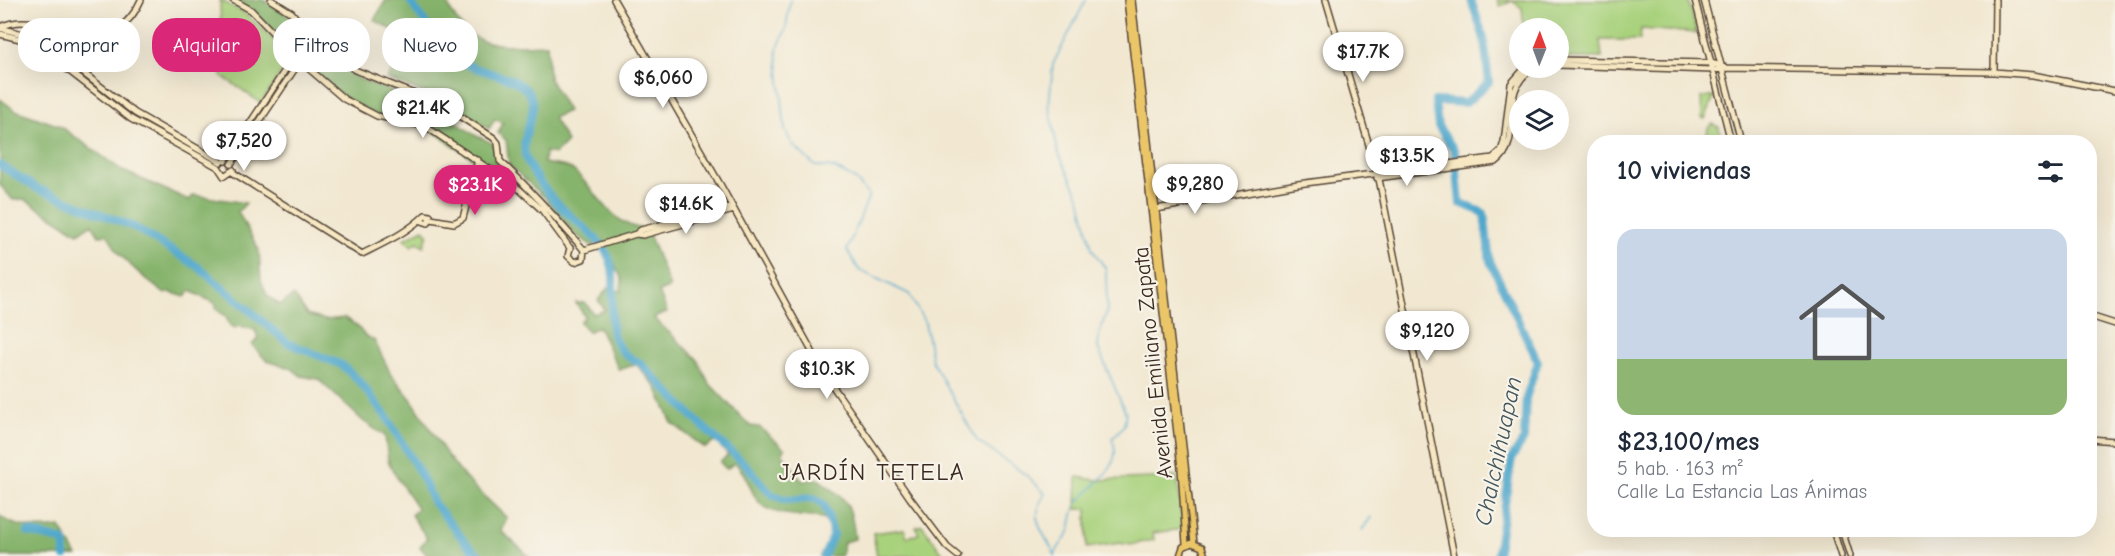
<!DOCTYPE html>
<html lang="es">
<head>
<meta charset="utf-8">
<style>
	:root { --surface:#fff; --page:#f2f2f3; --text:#1f2937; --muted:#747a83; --accent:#db2777 }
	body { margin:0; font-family:"Comic Neue",sans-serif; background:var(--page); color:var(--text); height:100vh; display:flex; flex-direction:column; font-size:22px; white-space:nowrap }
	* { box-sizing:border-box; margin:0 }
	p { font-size:20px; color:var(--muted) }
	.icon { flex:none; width:33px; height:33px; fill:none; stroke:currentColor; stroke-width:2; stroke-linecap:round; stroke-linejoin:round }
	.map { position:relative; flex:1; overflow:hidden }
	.drawer { position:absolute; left:1587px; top:135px; width:510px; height:402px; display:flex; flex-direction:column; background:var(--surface); border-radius:24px; box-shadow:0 6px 24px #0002 }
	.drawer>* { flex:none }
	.guide { position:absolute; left:18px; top:18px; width:570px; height:54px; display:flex; gap:12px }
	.needle { width:39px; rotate:1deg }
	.fabs { position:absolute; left:1509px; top:18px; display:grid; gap:12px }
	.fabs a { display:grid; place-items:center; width:60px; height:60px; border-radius:50%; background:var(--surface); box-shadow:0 6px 24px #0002; font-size:30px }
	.price { position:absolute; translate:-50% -51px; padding:0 14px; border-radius:21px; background:#fff; color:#222; font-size:20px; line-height:39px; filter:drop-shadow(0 2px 3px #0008) }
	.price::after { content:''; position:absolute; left:50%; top:36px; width:18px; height:14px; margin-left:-9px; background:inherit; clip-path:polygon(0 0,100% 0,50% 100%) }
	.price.selected { background:var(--accent); color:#fff }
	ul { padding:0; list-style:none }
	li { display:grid; align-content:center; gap:12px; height:318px; padding:0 30px }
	li span { display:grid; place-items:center; height:186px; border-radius:18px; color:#555 }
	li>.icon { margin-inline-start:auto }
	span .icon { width:108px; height:108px; fill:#fffc; stroke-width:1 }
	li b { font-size:26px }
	h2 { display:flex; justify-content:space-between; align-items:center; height:72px; padding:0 30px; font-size:26px }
	.chip { padding:0 21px; border-radius:24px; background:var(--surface); box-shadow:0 6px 24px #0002; font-size:21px; line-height:54px }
	.chip.selected { background:var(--accent); color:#fff }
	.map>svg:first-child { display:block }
	.green { fill:#a9d27d; stroke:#727e4e; stroke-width:1.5 }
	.forest { fill:#86b46c; stroke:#606f45; stroke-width:1.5 }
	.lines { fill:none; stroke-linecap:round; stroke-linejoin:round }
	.stream { stroke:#4fa7cc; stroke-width:1.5 }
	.river { stroke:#4fa7cc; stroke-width:8 }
	.secondary-casing { stroke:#564639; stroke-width:8 }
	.primary-casing { stroke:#564639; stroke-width:8 }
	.secondary { stroke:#f7e8c3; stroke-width:5 }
	.primary { stroke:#ebc669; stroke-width:5 }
	.labels { text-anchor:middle; stroke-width:4.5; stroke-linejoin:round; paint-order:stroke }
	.street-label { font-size:22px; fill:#3b2a1e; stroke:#f7f3e8 }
	.water-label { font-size:24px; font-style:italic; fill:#42565b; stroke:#f7f3e8 }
	.neighbourhood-label { font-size:24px; letter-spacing:1.5px; fill:#3b2a1e; stroke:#f7f3e8 }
</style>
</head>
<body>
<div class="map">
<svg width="2115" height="556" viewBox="0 0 2115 556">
	<rect width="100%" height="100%" fill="#f7f3e8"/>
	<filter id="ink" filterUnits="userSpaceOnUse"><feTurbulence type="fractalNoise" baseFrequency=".0167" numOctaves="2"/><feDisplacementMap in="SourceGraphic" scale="12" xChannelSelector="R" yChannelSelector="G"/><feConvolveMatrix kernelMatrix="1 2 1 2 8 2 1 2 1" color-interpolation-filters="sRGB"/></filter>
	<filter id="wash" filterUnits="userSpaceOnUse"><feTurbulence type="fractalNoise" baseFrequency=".008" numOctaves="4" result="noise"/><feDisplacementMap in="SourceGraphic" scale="24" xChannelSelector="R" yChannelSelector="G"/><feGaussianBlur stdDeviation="1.35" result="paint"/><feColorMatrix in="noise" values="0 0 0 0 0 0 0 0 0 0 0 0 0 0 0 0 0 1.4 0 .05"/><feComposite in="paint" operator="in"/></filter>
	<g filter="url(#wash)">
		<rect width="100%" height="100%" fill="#f2e8d1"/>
		<path class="green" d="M 220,0 L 243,12 L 289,53 L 285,67 L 261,103 L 222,76 Z
			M 1497,0 L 1688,0 L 1697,33 L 1641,29 L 1640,40 L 1600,40 L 1602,58 L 1566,58 L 1559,54 L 1558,28 L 1524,28 L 1522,8 L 1512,1 L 1500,6 Z
			M 1701,97 L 1714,97 L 1705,119 L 1702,118 Z
			M 1712,124 L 1719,127 L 1720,134 L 1713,142 L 1705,142 L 1708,128 Z
			M 424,229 L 428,234 L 424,246 L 417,242 L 412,246 L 404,239 Z
			M 1077,477 L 1098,480 L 1177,477 L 1183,529 L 1153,533 L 1154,540 L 1130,545 L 1120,543 L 1087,548 L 1087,509 L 1076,509 Z
			M 922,525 L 945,556 L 877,556 L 873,533 L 904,529 L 907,537 L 919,534 L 916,527 Z"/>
		<path class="forest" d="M 237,0 L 263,0 L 289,16 L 308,39 L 359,79 L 435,108 L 475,135 L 492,143 L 496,149 L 496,165 L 539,203 L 426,127 L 376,115 L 344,97 L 305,65 L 287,42 Z
			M 386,0 L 446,0 C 466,52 501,45 547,44 L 549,78 L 568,111 L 553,118 L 567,142 L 555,154 L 545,152 L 544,163 C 552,165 569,165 575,172 C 598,192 612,228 647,229 L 670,287 L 659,292 L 667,312 L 654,318 L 697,359 L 709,383 L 750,426 L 759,427 L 785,449 L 782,453 L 802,481 L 818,479 C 848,501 851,501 855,539 L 844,542 L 841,556 L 820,556 C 829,543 835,531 823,518 C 801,515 765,518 754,495 C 748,483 745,472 735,463 L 726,469 L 720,462 L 728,455 L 716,441 L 705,448 L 672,423 L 656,387 L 636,364 L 619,370 L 598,326 L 588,332 L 580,322 L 585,317 L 576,303 L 585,303 L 594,314 L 605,310 L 598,300 L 608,288 L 621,291 L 622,279 L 603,241 L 592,246 L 575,234 L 546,199 L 509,165 L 506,140 L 498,133 L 503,123 L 495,119 L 489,129 L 442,99 L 387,79 L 410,39 L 374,20 Z
			M 0,99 L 15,110 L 60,126 L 123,171 L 189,200 L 194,195 L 246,203 L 238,212 L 259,250 L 261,280 L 267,295 L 280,305 L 294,295 L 307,315 L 325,320 L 345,318 L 358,327 L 365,336 L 374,340 L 391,374 L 412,400 L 447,455 L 465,478 L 507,518 L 501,531 L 529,556 L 428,556 L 420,547 L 427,538 L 411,515 L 418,509 L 392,470 L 388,460 L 385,436 L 363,421 L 318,379 L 301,376 L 291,368 L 267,361 L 252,345 L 258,338 L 255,330 L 239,326 L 235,328 L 229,324 L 226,316 L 217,310 L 215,303 L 190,291 L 185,297 L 169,292 L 165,294 C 149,282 132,268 119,253 C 113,247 112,238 106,234 L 99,236 L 92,224 L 78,233 L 24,199 L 13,200 L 0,185 Z
			M 0,516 C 13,528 43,530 60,527 L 77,556 L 0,556 Z"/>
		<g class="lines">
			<path class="stream" d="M 790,0 L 786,29 L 777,50 L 785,130 L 792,144 L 815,166 L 834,168 L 855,179 L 869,196 L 847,250 L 859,270 L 909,294 L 925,323 L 932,361 L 977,441 L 1026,475 L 1045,493 C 1028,524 1043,529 1055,555
				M 1362,530 L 1371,517
				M 1055,556 C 1057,546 1065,541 1069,532 C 1073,522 1072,508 1079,501 C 1093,484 1125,466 1112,439 L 1124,425 L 1126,414 L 1098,348 L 1099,334 L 1107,311 L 1106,269 L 1092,249 L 1080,198 L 1058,152 L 1049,105 L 1053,64 L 1086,0"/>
			<path class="river" d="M 409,0 C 425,22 442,51 466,64 C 484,74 515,75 528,92 C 543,111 516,135 527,161 C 536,180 550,197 565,211 C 580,225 601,239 609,258 C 624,293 591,343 639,362 L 702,426 L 745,464 L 771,494 L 786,500 L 814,498 L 823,504 L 828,515 L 833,535 L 824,556
				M 1471,0 L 1484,38 L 1489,82 L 1466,103 L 1435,101 L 1438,126 L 1455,151 L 1460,203 L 1484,213 L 1490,261 L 1538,362 L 1526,398 L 1524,439 L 1512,458 L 1497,556
				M 0,165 L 38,189 L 134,227 L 197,266 L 288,343 L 342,365 L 361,383 L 388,419 L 421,475 L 434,503 L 466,543 L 480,556
				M 28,532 L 64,541 L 65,556"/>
		</g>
	</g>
	<g filter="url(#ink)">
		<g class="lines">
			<defs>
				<path id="secondary" d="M 233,0 L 251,10 L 300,61 L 344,99 L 377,116 L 425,126 L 519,189 L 542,210 L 570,248
					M 271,0 L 292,13 L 312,37 L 355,70 L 442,105 L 494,138 L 498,143 L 500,161 C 530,189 558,220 584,250
					M 614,0 L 721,186 L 825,375 L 910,498 L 947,547 L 958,556
					M 1326,0 L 1379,179 L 1454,556
					M 1695,0 L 1731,142
					M 1704,0 L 1741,142
					M 0,27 C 48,4 108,72 141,0
					M 0,28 L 38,38 L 135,113 L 221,162
					M 0,34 L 32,42 L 131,119 L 218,167
					M 1558,60 L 1711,63 L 1727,68
					M 1558,65 L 1713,70 L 1727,68 L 1994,72 L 2033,75 L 2115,91
					M 1994,72 L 1995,0
					M 225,161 L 295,55
					M 231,164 L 300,61
					M 218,167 L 224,176 L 233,170
					M 232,172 L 362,254 C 386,242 408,232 425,215 L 430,216 L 428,223 L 422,221
					M 1377,178 L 1496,162 C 1527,139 1494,91 1534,68
					M 1156,209 L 1298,184 L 1493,158 L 1501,151 L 1504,142 L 1511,84 L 1525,68
					M 431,219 L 454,223 L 463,218 L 478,160
					M 636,234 L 643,235 L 734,210
					M 570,248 L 568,256 L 575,262 L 583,259 L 584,250
					M 584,250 L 636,234 L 641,230 L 732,206
					M 2090,316 L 2115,324
					M 2090,439 L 2115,441
					M 1833,530 L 1841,556
					M 1842,530 L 1850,556"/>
				<path id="primary" d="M 1127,0 L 1181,468 L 1186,544
					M 1132,0 L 1194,543
					M 1180,556 L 1183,547 L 1192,543 L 1202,547 L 1205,556"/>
			</defs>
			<use href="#secondary" class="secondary-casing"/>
			<use href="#primary" class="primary-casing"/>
			<use href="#secondary" class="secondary"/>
			<use href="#primary" class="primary"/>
		</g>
	</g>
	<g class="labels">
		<g class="street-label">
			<text transform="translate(1152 363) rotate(-96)" y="8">Avenida Emiliano Zapata</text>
		</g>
		<g class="water-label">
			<text transform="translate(1498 451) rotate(-78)" y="8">Chalchihuapan</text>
		</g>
		<g class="neighbourhood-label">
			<text x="872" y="480">JARDÍN TETELA</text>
		</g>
	</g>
</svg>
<div class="fabs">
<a><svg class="needle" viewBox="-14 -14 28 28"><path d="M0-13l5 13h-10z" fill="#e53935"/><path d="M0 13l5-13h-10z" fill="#747a83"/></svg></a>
<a><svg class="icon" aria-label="layers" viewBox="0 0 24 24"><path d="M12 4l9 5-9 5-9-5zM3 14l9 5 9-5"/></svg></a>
</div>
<b class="price" style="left:1363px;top:83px">$17.7K</b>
<b class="price" style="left:663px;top:109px">$6,060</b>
<b class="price" style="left:423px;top:139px">$21.4K</b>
<b class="price" style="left:244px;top:172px">$7,520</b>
<b class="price" style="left:1407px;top:187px">$13.5K</b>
<b class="price" style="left:1195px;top:215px">$9,280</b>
<b class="price selected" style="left:475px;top:216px">$23.1K</b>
<b class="price" style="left:686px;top:235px">$14.6K</b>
<b class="price" style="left:1427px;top:362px">$9,120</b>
<b class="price" style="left:827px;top:400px">$10.3K</b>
<div class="guide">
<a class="chip">Comprar</a>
<a class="chip selected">Alquilar</a>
<a class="chip">Filtros</a>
<a class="chip">Nuevo</a>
</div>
<section class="drawer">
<h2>10 viviendas<svg class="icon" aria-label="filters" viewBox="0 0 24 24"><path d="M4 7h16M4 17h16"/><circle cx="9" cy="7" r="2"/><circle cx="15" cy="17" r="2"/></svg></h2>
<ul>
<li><span style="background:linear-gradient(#c9d6e8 70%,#8fb573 0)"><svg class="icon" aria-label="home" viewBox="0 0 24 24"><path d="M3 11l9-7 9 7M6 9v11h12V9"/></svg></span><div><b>$23,100/mes</b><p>5 hab. · 163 m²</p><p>Calle La Estancia Las Ánimas</p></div></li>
</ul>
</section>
</div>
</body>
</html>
